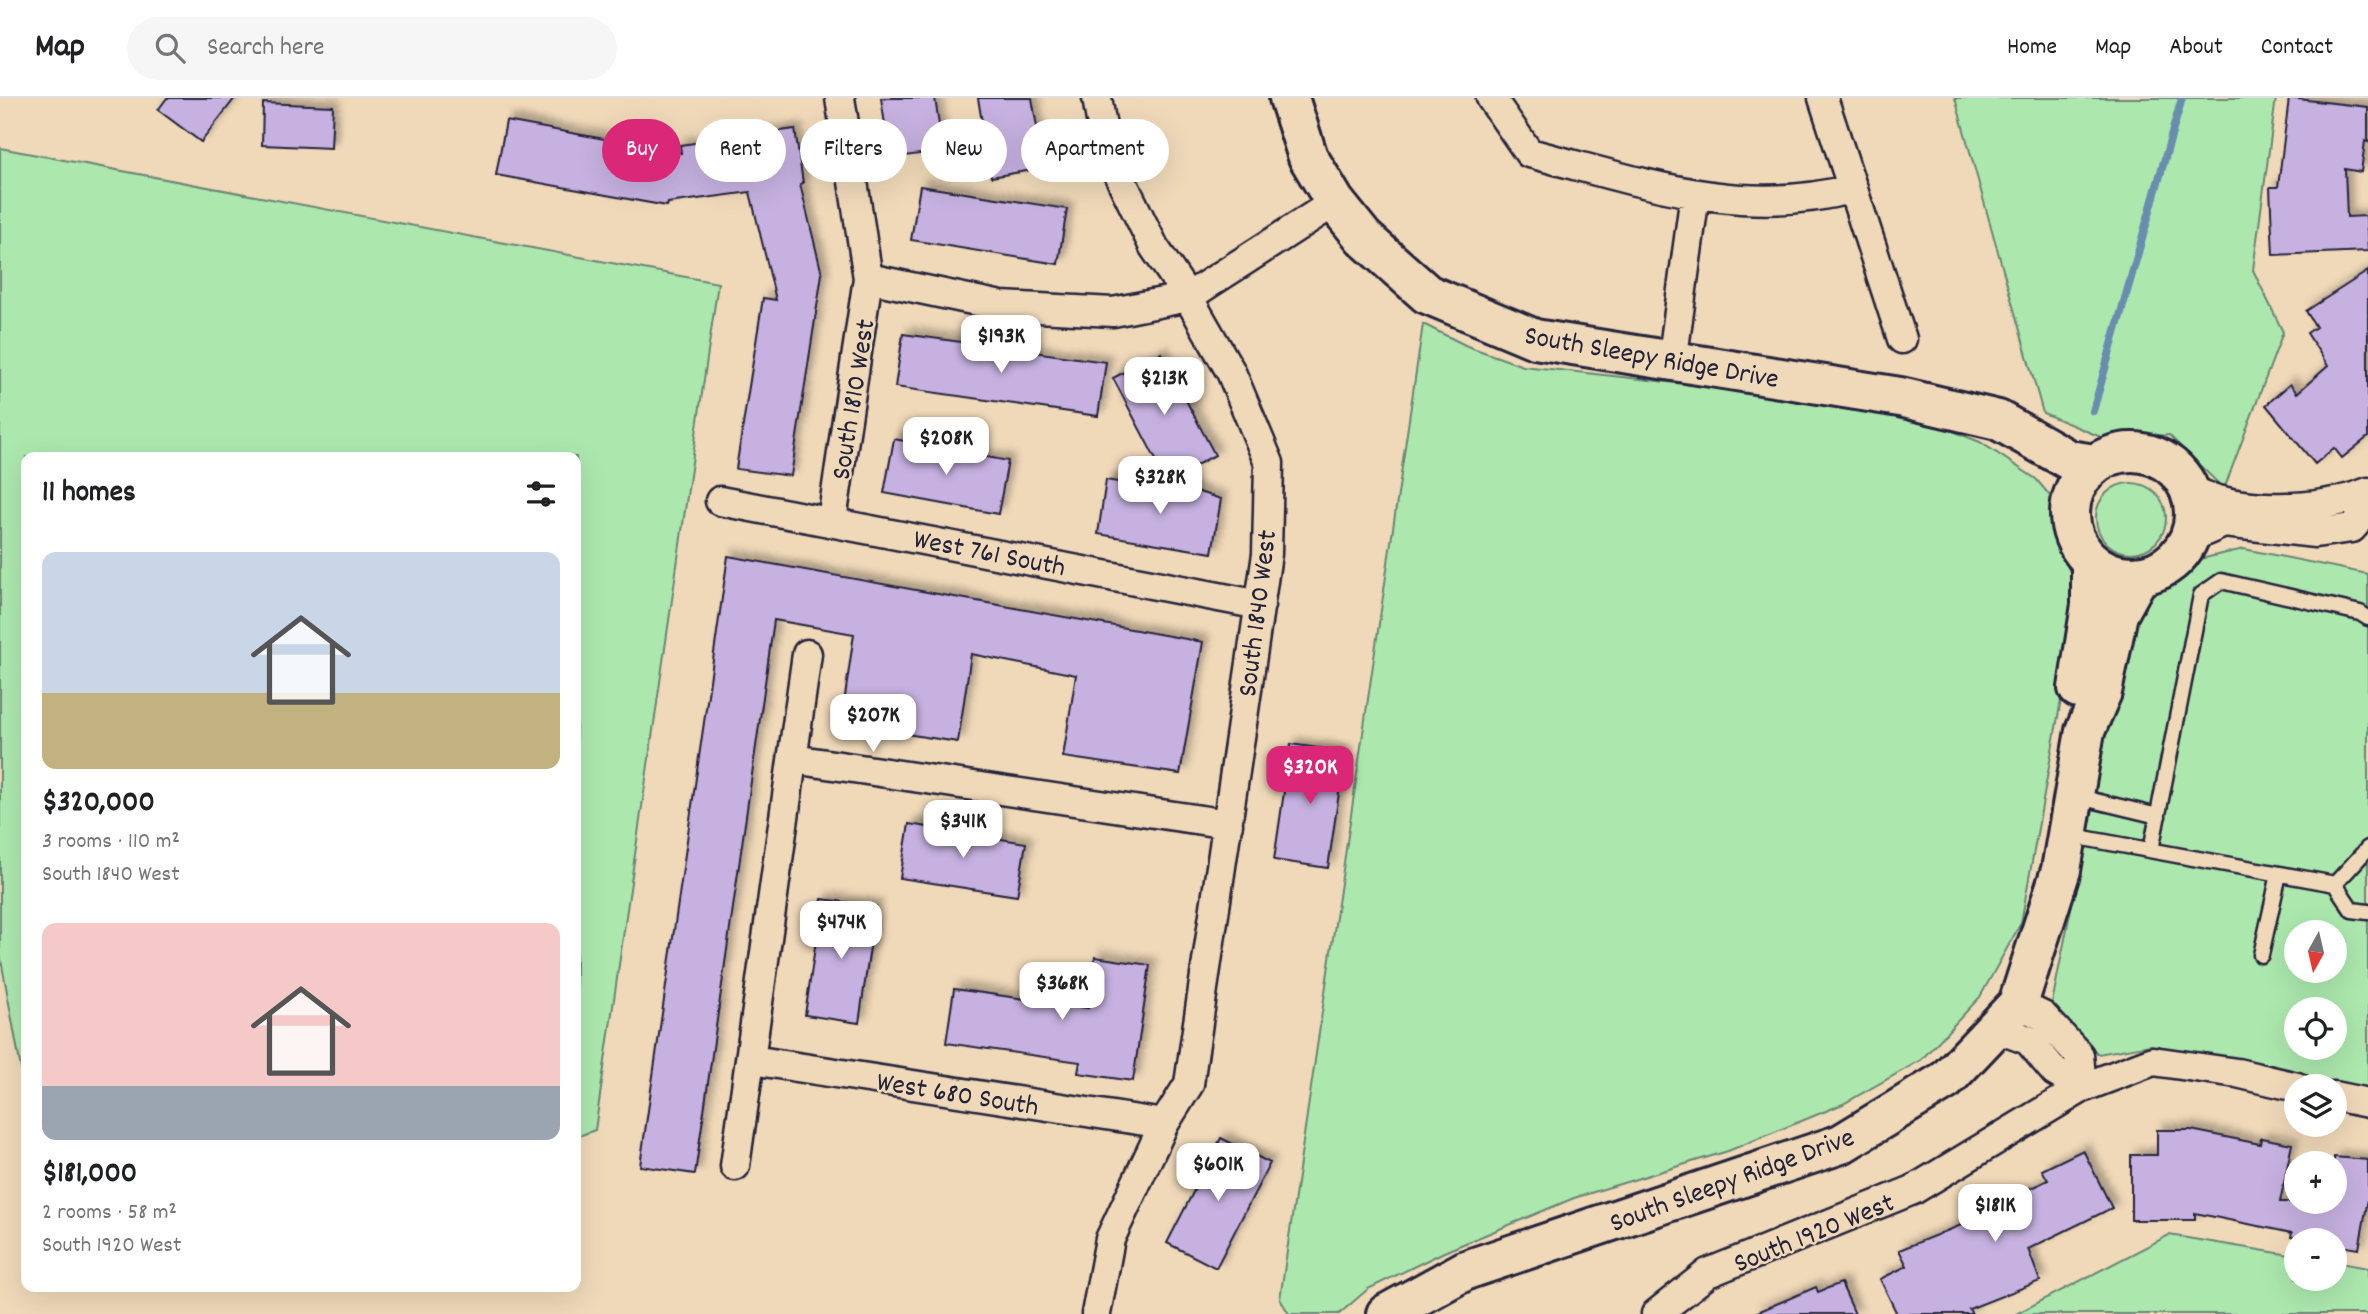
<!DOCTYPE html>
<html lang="en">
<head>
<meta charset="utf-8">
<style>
	:root { --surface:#fff; --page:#f6f6f6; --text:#202124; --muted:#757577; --line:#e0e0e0; --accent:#db2777 }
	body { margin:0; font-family:Dekko,sans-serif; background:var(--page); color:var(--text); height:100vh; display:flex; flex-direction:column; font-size:26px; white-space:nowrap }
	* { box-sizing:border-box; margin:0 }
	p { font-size:23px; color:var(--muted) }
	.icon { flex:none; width:38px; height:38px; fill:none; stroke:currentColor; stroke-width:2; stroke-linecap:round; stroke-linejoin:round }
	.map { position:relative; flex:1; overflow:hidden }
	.side { position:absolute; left:21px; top:354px; width:560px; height:840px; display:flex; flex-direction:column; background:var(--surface); border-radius:14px; box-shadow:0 7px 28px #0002 }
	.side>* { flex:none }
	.guide { position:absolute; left:602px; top:21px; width:665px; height:63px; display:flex; gap:14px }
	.needle { width:46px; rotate:188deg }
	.tools { position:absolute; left:2284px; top:822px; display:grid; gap:14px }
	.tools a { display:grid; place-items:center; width:63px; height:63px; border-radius:50%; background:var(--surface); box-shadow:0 7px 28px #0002; font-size:35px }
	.price { position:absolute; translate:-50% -60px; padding:0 16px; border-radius:14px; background:#fff; color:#222; font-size:23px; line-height:46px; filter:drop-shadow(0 2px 4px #0008) }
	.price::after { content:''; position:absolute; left:50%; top:42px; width:21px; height:16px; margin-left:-10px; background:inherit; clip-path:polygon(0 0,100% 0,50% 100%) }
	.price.current { background:var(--accent); color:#fff }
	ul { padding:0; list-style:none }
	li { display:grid; align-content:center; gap:14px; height:371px; padding:0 21px }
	li span { display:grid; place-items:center; height:217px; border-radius:14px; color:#555 }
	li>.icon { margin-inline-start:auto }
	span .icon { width:126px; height:126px; fill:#fffc; stroke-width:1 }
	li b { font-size:30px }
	h2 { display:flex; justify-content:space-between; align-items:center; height:84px; padding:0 21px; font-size:30px }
	.pill { padding:0 24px; border-radius:32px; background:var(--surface); box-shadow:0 7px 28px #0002; font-size:24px; line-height:63px }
	.pill.current { background:var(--accent); color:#fff }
	header { display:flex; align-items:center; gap:42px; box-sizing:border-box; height:98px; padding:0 35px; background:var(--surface); border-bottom:2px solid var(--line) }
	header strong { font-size:33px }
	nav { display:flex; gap:38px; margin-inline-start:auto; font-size:24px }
	.search { width:490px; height:63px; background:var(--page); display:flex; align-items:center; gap:18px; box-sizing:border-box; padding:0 24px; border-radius:38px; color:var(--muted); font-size:26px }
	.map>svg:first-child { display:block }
	.green { fill:#ace8ae; stroke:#678574; stroke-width:2; fill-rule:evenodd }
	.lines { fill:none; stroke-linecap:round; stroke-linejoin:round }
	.stream { stroke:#698dae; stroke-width:8 }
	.building { fill:#c6b1e0; stroke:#22223b; stroke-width:2; filter:url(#shadow) }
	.lane-casing { stroke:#22223b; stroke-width:19 }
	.street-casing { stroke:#22223b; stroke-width:33 }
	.secondary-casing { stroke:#22223b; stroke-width:44 }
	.lane { stroke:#f0d9b9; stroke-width:14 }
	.street { stroke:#f0d9b9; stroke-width:28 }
	.secondary { stroke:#f0d9b9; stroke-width:38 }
	.labels { text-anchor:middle; stroke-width:5; stroke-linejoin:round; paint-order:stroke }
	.street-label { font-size:28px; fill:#22223b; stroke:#f0d9b9 }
</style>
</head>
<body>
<header>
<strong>Map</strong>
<div class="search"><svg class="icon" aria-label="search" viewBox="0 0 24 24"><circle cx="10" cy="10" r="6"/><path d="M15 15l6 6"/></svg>Search here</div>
<nav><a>Home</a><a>Map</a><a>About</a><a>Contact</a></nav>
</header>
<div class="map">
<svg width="2368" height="1216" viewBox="0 0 2368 1216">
	<defs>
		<filter id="shadow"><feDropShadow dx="6" dy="-6" stdDeviation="3.5" flood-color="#0004"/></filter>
	</defs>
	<rect width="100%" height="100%" fill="#f0d9b9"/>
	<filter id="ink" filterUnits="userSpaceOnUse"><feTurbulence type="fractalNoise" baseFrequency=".0143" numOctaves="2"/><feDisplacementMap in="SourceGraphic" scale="14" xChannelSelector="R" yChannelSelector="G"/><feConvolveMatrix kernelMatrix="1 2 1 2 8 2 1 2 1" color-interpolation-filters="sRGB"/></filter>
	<g filter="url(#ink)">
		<path class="green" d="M 1955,0 L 2276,0 L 2253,172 L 2283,234 L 2224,391 L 2169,337 L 2103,340 L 2043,315 Z
			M 0,50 L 718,185 L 595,1032 L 576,1039 L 576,359 L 26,359 L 26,998 L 0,856 Z
			M 1423,226 L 1467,248 L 1523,268 L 1810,300 L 1910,316 L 1980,344 L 2036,381 L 2052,400 L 2058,446 L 2075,486 L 2078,507 L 2021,825 L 1980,899 L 1921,962 L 1843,1006 L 1728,1053 L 1574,1100 L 1444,1154 L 1368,1191 L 1339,1216 L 1289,1216 L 1280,1201 Z
			M2096 420a35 35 0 1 1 70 0a35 35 0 1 1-70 0Z
			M 2244,451 L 2368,476 L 2368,990 L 2150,947 L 2098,956 L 2052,905 L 2132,508 L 2200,461 ZM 2296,835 L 2334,835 L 2334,873 L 2296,873 ZM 2296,912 L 2334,912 L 2334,950 L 2296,950 Z
			M 2169,1137 L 2296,1158 L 2296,1181 L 2334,1181 L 2335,1164 L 2368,1170 L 2368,1216 L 2016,1216 Z"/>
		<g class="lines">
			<path class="stream" d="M 2093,313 L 2182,0"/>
		</g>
		<path class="building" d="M 167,0 L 235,0 L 201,44 L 158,12 Z
			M 881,0 L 935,0 L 943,53 L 890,60 Z
			M 978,0 L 1032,0 L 1044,70 L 991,79 Z
			M 2289,0 L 2368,9 L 2368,44 L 2365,43 L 2361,74 L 2345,71 L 2347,119 L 2366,118 L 2368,153 L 2273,157 L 2270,89 L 2278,89 Z
			M 263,5 L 333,8 L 331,50 L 262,47 Z
			M 506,23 L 681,55 L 680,47 L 795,31 L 803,85 L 800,86 L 822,176 L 791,378 L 736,371 L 763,200 L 776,202 L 750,94 L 668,105 L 667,108 L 496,77 Z
			M 920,88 L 1067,111 L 1058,166 L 911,142 Z
			M 2368,173 L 2368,339 L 2342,360 L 2334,350 L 2315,366 L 2266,307 L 2290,286 L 2297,295 L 2328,268 L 2307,235 L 2316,229 L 2306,213 Z
			M 903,236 L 1106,264 L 1098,318 L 895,289 Z
			M 1161,255 L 1215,357 L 1167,383 L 1113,280 Z
			M 894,341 L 1008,363 L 998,416 L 884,395 Z
			M 1106,382 L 1172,393 L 1167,384 L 1221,401 L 1212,455 L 1098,436 Z
			M 728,458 L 1203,544 L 1180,676 L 1063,659 L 1076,577 L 971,556 L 958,644 L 841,626 L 854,536 L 774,522 L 695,1076 L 640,1068 Z
			M 1291,646 L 1345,654 L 1328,770 L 1274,762 Z
			M 909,726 L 1026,745 L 1017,798 L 900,780 Z
			M 822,801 L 876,808 L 859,925 L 805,917 Z
			M 1095,859 L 1150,867 L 1133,983 L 1078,975 L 1080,964 L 946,945 L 954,891 L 1088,910 Z
			M 2157,1032 L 2191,1032 L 2260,1046 L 2261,1040 L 2292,1046 L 2280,1104 L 2334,1104 L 2334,1059 L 2368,1062 L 2368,1101 L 2359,1151 L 2334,1147 L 2334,1143 L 2291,1139 L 2292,1135 L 2195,1115 L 2195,1122 L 2131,1122 L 2131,1057 L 2157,1057 Z
			M 1221,1040 L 1270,1065 L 1216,1170 L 1167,1145 Z
			M 2083,1052 L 2112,1110 L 2028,1151 L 2040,1183 L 1969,1211 L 1972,1216 L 1897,1216 L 1880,1181 L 1907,1168 L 1899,1152 L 1974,1122 L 1970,1113 L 2007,1099 L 2008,1101 L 2048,1082 L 2042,1072 Z
			M 1841,1185 L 1855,1216 L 1753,1216 L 1816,1189 L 1818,1194 Z"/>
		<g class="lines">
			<defs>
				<path id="lane" d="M 2075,698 L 2158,718
					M 2067,737 L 2335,786 L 2368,750
					M 2151,752 L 2201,497 L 2221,483 L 2360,515 L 2368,520
					M 2335,786 L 2352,812 L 2368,814
					M 2261,857 L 2279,776"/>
				<path id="street" d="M 1491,0 L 1529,55 C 1636,82 1743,122 1853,90
					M 1823,0 L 1902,241
					M 868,180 L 1001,208 L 1113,214 L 1188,199 L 1335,104
					M 1672,265 L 1695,96
					M 2188,390 C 2236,416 2317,414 2368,394
					M 720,403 L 1260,507
					M 832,422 L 868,180 L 840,0
					M 2190,440 L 2224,425 L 2315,435 L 2352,430 L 2368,412
					M 793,661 L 1228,726
					M 2018,906 L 2043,918 L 2079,957 L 2082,990
					M 1998,931 L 2028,942 L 2055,974 L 2082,990
					M 752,962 L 1164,1026
					M 2334,998 L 2368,1005
					M 735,1068 L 807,556
					M 1096,1216 L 1110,1141 L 1164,1026 L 1189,986 L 1267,456 L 1269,365 L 1231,274 L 1188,199 L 1154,149 L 1106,51 L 1097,0
					M 1656,1216 L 1708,1175 L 1913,1092 L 2082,990 L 2153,963 L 2237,975 L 2297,989"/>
				<path id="secondary" d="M 1289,0 L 1308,59 L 1335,104 L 1364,140 L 1427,196 L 1535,241 L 1900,299 L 1998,322 L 2069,362 L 2095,366
					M2070 416a62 62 0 1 1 124 0a62 62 0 1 1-124 0Z
					M 2078,590 L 2091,507 L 2091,463
					M 1386,1216 L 1466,1172 L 1841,1046 L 1946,982 L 2018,906 L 2061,772 L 2085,633 L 2102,594 L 2118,516 L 2139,478"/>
			</defs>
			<use href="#lane" class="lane-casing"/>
			<use href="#street" class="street-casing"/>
			<use href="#secondary" class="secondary-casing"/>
			<use href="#lane" class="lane"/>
			<use href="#street" class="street"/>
			<use href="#secondary" class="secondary"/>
		</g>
	</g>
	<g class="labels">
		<g class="street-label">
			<text transform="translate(1652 257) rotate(10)" y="10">South Sleepy Ridge Drive</text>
			<text transform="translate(851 301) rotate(-81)" y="10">South 1810 West</text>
			<text transform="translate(990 453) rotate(11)" y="10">West 761 South</text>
			<text transform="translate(1255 515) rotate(-83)" y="10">South 1840 West</text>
			<text transform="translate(958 994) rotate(9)" y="10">West 680 South</text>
			<text transform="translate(1731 1080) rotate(-20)" y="10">South Sleepy Ridge Drive</text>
			<text transform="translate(1813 1133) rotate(-22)" y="10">South 1920 West</text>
		</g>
	</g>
</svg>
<div class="tools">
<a><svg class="needle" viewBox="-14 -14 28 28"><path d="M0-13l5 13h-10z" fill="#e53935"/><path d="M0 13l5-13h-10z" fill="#757577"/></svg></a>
<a><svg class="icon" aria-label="locate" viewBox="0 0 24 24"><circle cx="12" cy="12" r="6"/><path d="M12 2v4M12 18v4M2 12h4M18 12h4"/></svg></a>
<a><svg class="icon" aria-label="layers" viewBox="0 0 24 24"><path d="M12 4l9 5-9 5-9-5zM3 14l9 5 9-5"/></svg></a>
<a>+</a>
<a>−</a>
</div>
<b class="price" style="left:1001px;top:277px">$193K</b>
<b class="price" style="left:1164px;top:319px">$213K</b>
<b class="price" style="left:946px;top:379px">$208K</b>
<b class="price" style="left:1160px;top:418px">$328K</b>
<b class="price" style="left:873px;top:656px">$207K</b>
<b class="price current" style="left:1310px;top:708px">$320K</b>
<b class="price" style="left:963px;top:762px">$341K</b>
<b class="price" style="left:841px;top:863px">$474K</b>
<b class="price" style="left:1062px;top:924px">$368K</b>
<b class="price" style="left:1218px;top:1105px">$601K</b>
<b class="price" style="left:1995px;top:1146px">$181K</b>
<div class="guide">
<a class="pill current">Buy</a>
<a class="pill">Rent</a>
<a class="pill">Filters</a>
<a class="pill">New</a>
<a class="pill">Apartment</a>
</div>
<section class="side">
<h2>11 homes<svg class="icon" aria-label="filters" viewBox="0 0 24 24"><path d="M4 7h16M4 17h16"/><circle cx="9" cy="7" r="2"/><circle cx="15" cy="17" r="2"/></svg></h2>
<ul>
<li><span style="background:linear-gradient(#c9d6e8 65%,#c2b280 0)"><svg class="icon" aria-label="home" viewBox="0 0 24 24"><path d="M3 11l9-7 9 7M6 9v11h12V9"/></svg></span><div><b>$320,000</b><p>3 rooms · 110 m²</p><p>South 1840 West</p></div></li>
<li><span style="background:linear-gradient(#f6c9c9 75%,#9aa5b1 0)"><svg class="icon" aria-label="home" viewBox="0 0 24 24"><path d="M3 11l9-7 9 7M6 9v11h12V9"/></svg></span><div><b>$181,000</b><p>2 rooms · 58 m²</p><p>South 1920 West</p></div></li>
</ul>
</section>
</div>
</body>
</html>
